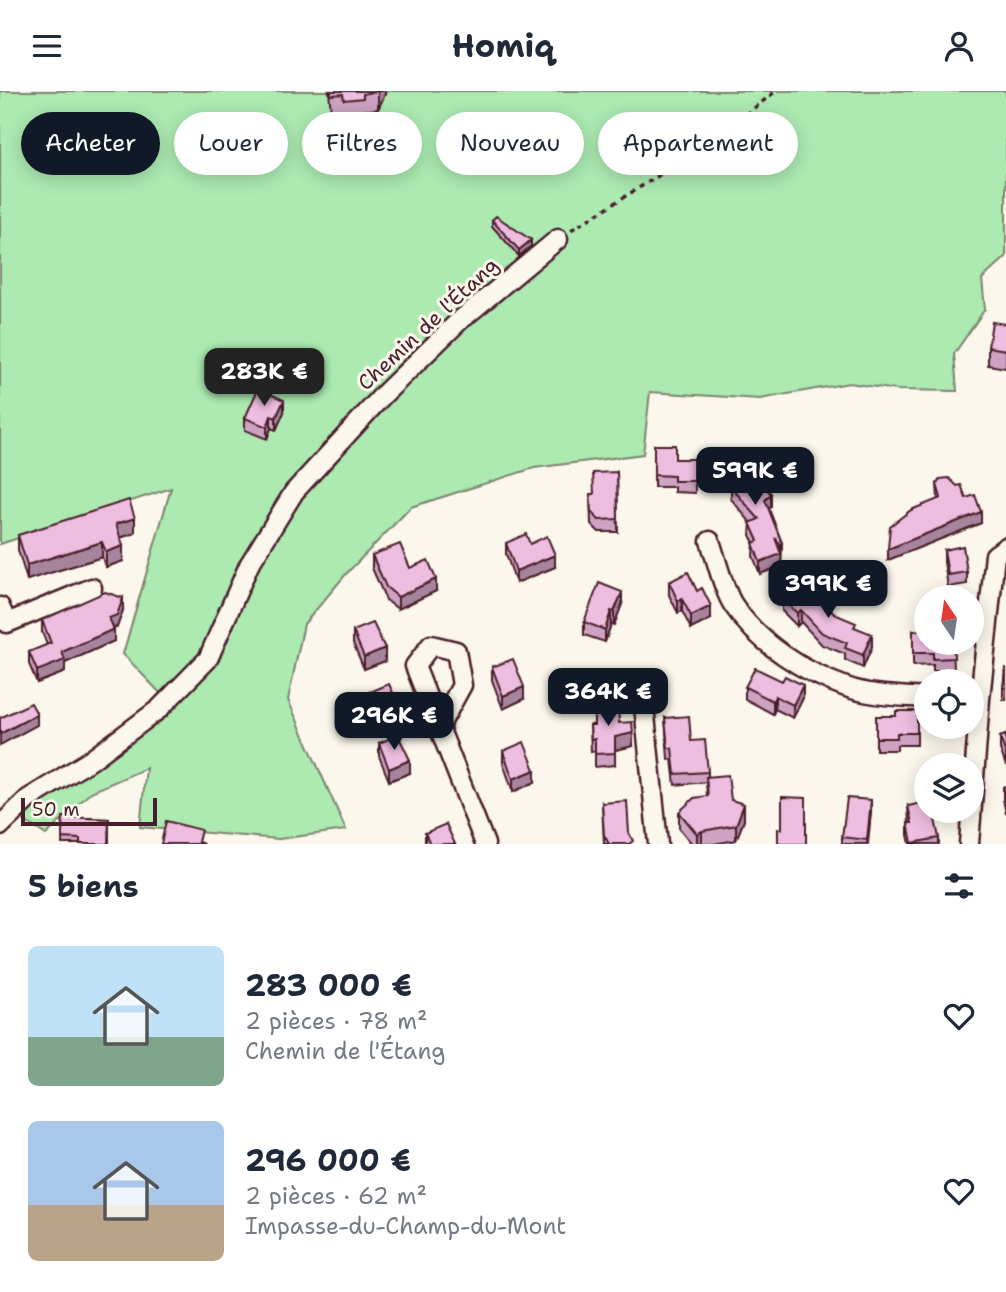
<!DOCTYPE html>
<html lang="fr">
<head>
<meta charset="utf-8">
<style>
	:root { --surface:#fff; --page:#f2f2f3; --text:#1f2937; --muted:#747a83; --accent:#111827 }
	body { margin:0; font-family:"Shantell Sans",sans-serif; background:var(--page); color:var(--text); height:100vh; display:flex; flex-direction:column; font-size:26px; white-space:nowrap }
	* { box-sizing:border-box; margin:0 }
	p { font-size:23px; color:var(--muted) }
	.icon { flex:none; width:38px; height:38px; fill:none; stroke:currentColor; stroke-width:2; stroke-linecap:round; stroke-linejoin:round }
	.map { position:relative; height:753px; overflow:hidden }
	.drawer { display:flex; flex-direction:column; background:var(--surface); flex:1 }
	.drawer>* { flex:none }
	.banner { position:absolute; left:21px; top:21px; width:964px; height:63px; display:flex; gap:14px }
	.needle { width:46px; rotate:347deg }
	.tools { position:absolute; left:914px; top:494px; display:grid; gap:14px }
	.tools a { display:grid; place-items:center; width:70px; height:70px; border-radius:50%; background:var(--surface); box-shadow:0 4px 18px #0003; font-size:35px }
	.scale { position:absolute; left:21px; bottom:18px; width:136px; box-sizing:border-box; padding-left:7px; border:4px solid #4a1f2b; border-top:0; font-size:19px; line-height:24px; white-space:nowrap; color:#4a1f2b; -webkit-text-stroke:5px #fbf7ec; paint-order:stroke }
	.price { position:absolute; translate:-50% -60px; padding:0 16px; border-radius:14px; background:var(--accent); color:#fff; font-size:23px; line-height:46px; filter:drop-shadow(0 2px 4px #0008) }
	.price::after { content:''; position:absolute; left:50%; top:42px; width:21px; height:16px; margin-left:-10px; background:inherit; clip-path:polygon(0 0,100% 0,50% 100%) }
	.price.active { background:#222; color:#fff }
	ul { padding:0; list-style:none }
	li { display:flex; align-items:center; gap:21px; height:175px; padding:0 28px }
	li span { display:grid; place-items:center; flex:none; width:196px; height:140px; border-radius:10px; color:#555 }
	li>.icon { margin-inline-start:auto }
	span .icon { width:84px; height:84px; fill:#fffc; stroke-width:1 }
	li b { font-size:30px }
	h2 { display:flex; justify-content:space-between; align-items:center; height:84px; padding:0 28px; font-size:30px }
	.tag { padding:0 24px; border-radius:32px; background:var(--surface); box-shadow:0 4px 18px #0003; font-size:24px; line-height:63px }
	.tag.active { background:var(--accent); color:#fff }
	header { display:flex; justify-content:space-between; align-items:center; height:91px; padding:0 28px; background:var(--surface); font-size:32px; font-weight:700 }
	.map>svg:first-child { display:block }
	.green { fill:#aceab2; stroke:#7b846e; stroke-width:2 }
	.water { fill:#88c9e9; stroke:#6f859d; stroke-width:2 }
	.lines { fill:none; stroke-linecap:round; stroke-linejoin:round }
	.minor-casing { stroke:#4a1f2b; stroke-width:23 }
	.path { stroke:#4a1f2b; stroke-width:3.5; stroke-dasharray:5 5; stroke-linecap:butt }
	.minor { stroke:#fbf7ec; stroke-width:18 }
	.wall { fill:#cca3c0; stroke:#4a1f2b; stroke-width:2 }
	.shaded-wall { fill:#a6859c; stroke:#4a1f2b; stroke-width:2 }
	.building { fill:#edbedf; stroke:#4a1f2b; stroke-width:2 }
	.labels { text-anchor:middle; stroke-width:6; stroke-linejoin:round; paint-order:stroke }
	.street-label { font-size:21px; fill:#4a1f2b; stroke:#fbf7ec }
</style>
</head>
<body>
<header><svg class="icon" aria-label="menu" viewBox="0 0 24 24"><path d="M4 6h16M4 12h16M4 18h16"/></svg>Homiq<svg class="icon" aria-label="person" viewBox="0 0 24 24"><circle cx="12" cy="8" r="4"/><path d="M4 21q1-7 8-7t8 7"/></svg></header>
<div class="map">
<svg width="1006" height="753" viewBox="0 0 1006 753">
	<rect width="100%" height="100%" fill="#fbf7ec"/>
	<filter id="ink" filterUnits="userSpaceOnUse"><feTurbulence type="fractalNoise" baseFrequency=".0143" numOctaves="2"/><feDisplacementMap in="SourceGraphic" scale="14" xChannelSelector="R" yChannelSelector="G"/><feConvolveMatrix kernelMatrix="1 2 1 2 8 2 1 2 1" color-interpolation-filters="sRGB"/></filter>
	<g filter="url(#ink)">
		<path class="green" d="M 0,0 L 1006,0 L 1006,166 L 982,188 L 985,218 L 954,263 L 957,300 L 897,299 L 849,292 L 760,308 L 650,301 L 643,363 L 534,377 L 411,416 L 346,483 L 304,533 L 288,609 L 346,739 L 279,748 L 140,736 L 146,677 L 91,701 L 46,744 L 5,717 L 106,652 L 162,604 L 123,563 L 171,397 L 0,453 Z"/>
		<path class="water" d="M 386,36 L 398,42 L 387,67 L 374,61 Z"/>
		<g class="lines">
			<defs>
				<path id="minor" d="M 710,450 C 716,467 724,501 734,515 C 759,553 804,581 846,596 C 870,605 900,605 926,607
					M 0,516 L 7,532 L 92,497
					M 642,595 L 658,753
					M 440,634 L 462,594 L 456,560 L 431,554 L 415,575 L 485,753
					M 0,735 L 28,708 L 91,669 L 159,618 L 208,568 L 249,474 L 294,401 L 384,303 L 458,231 L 558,148
					M 969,753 L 980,608 L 995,464 L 1006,456"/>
			</defs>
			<use href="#minor" class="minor-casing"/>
			<path class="path" d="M 571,139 L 703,57 L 776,0"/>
			<use href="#minor" class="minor"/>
		</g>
		<path class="wall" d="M 329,0 L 385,0 L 385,3 L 378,18 L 363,20 L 363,24 L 344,26 L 343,20 L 331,21 Z
			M 492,129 L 531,155 L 519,165 L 492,135 Z
			M 1006,233 L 1006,277 L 988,274 L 988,256 Z
			M 284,321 L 276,339 L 271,337 L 267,348 L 245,339 L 245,327 Z
			M 654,354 L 675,368 L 695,368 L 695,402 L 674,401 L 674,396 L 654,396 Z
			M 722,377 L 771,416 L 769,418 L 782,452 L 781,475 L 760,483 L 753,465 L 754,452 L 750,444 L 751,432 L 731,408 L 731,399 L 722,389 Z
			M 617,381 L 618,441 L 599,441 L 591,433 L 590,403 L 593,403 Z
			M 937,393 L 966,407 L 981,432 L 888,469 L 938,408 Z
			M 135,442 L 120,447 L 123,470 L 106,476 L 102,466 L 27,489 L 18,459 L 18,444 Z
			M 506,452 L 530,453 L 555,476 L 516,492 L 506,463 Z
			M 944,459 L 967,481 L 967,493 L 948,496 L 944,471 Z
			M 372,464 L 436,500 L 398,518 L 386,509 L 372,477 Z
			M 669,491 L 711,528 L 691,538 L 682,520 L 678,522 L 669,504 Z
			M 812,506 L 856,537 L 872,556 L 863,577 L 845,569 L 845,563 L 822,554 L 801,531 L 797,535 L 782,520 L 782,508 Z
			M 622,513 L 614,534 L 611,533 L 605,551 L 584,544 L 584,531 Z
			M 123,519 L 117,536 L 113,538 L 114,550 L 65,572 L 65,581 L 37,592 L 29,573 L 29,561 L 47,554 L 42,541 L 42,529 Z
			M 353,540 L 385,570 L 364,578 L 353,552 Z
			M 913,540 L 926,551 L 953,551 L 954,580 L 933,580 L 933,574 L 913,575 Z
			M 492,576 L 524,608 L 503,618 L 492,589 Z
			M 1006,577 L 1006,609 L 1003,609 L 1003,597 Z
			M 745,596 L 803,607 L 793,627 L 775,618 L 773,623 L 745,608 Z
			M 370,601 L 401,631 L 380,640 L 370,614 Z
			M 917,620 L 917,654 L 897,654 L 897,659 L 876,659 L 876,625 L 896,625 Z
			M 665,627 L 691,650 L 708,681 L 708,686 L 731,709 L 744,729 L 736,749 L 714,753 L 692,753 L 679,737 L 679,721 L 707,706 L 706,691 L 675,694 L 672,668 L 668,668 Z
			M 619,632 L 633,655 L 615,659 L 615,674 L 595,676 L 595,660 L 591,661 L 590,634 Z
			M 1006,644 L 1006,675 L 1000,658 L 1000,646 Z
			M 379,652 L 410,682 L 389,690 L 379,665 Z
			M 503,660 L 535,691 L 513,701 L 503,672 Z
			M 1006,695 L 1006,723 L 1003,708 L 1003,696 Z
			M 602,712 L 629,753 L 604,753 Z
			M 908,715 L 939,747 L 939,753 L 910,753 L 908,744 L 908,732 L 909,732 Z
			M 871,721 L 868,753 L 842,753 L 842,746 Z
			M 63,726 L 109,728 L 109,753 L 62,753 Z
			M 425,742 L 455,753 L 425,753 Z"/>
		<path class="shaded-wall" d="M 378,0 L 385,0 L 385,3 L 378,18 Z
			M 531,149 L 531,155 L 519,165 L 519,159 Z
			M 284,309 L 284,321 L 276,339 L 276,327 Z
			M 271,325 L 271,337 L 267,348 L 267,336 Z
			M 771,403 L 771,416 L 765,421 L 765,409 Z
			M 981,421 L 981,432 L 888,469 L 888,458 Z
			M 135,427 L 135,442 L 116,448 L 116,433 Z
			M 102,451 L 102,466 L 27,489 L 27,474 Z
			M 782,452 L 781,475 L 760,483 L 760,471 L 780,463 L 780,453 Z
			M 123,455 L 123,470 L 106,476 L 106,461 Z
			M 555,464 L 555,476 L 516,492 L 516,480 Z
			M 436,488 L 436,500 L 398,518 L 398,506 Z
			M 622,501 L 622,513 L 614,534 L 614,521 Z
			M 123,507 L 123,519 L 117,536 L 109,539 L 109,527 Z
			M 682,508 L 682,520 L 678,522 L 678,510 Z
			M 711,515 L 711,528 L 691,538 L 691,525 Z
			M 801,519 L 801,531 L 797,535 L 797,522 Z
			M 611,520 L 611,533 L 605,551 L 605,539 Z
			M 114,538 L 114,550 L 65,572 L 65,581 L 37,592 L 37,580 L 62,561 Z
			M 872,543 L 872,556 L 863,577 L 863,564 Z
			M 385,557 L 385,570 L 364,578 L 364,566 Z
			M 803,594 L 803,607 L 793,627 L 793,614 Z
			M 524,596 L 524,608 L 503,618 L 503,605 Z
			M 775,605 L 775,618 L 773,623 L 773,610 Z
			M 401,619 L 401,631 L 380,640 L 380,627 Z
			M 37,623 L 37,634 L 0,654 L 0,643 Z
			M 633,642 L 633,655 L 615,659 L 615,646 Z
			M 410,669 L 410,682 L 389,690 L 389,678 Z
			M 535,679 L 535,691 L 513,701 L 513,688 Z
			M 871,709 L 871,721 L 867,753 Z
			M 744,713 L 744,729 L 736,749 L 736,734 Z
			M 702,740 L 702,753 L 697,753 L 697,743 Z"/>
		<path class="building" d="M 331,0 L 378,0 L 363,3 L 363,7 L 344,9 L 343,3 L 331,4 Z
			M 496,125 L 531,149 L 519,159 L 492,129 Z
			M 992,231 L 1006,233 L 1006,259 L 988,256 Z
			M 258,298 L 284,309 L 276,327 L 271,325 L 267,336 L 245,327 Z
			M 654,354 L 675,354 L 675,368 L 695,368 L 695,390 L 674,390 L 674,385 L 654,384 Z
			M 738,363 L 771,403 L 765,409 L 782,452 L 780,453 L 775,447 L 781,463 L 760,471 L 753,452 L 758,450 L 750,432 L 759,428 L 731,396 L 735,392 L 722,377 Z
			M 617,381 L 618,428 L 599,429 L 591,421 L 590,403 L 594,403 L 593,382 Z
			M 949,387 L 957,395 L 961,394 L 966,407 L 975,404 L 981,421 L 888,458 L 890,435 L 911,419 L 941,407 L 937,393 L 940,388 Z
			M 129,409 L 135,427 L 116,433 L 123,455 L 106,461 L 102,451 L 27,474 L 18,444 Z
			M 526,443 L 530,453 L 547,445 L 555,464 L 516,480 L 506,452 Z
			M 400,453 L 410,477 L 428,469 L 436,488 L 398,506 L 386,496 L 372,464 Z
			M 963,455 L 967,481 L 948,484 L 944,459 Z
			M 688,481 L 697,500 L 702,497 L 711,515 L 691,525 L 682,508 L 678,510 L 669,491 Z
			M 599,492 L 622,501 L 614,521 L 611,520 L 605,539 L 584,531 Z
			M 799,493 L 812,506 L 816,503 L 834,523 L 856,532 L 854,536 L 872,543 L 863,564 L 845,557 L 847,552 L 822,542 L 801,519 L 797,522 L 782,508 Z
			M 105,501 L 123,507 L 117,524 L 109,527 L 114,538 L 62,561 L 65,569 L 37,580 L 29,561 L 51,552 L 42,529 Z
			M 373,532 L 385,557 L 364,566 L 353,540 Z
			M 913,540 L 926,540 L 926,551 L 953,551 L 954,567 L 933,568 L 933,562 L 913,562 Z
			M 513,568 L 524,596 L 503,605 L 492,576 Z
			M 755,577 L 782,590 L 785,585 L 803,594 L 793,614 L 775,605 L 773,610 L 745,596 Z
			M 1005,577 L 1006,577 L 1006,597 L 1003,597 Z
			M 389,593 L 401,619 L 380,627 L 370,601 Z
			M 31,612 L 37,623 L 0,643 L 0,627 Z
			M 618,612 L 619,632 L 632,631 L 633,642 L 615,646 L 615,662 L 595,663 L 595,648 L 591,648 L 590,634 L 594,634 L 594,614 Z
			M 896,620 L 917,620 L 917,642 L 897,642 L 897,647 L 876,647 L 876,625 L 896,625 Z
			M 689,625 L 691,650 L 705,649 L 708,681 L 675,683 L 672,657 L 668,657 L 665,627 Z
			M 398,644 L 410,669 L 389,678 L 379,652 Z
			M 1006,644 L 1006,663 L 1000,646 Z
			M 524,651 L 535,679 L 513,688 L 503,660 Z
			M 728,684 L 731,709 L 744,713 L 736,734 L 702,740 L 697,743 L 679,721 L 694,707 L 708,705 L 706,686 Z
			M 1006,695 L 1006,711 L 1003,696 Z
			M 782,706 L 806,707 L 806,753 L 778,753 L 778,738 L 782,738 Z
			M 847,707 L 871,709 L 867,749 L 842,746 Z
			M 627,710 L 629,742 L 633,750 L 629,753 L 609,753 L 604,744 L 602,712 Z
			M 926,711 L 926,719 L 933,719 L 939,747 L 912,752 L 908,732 L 912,732 L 908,715 Z
			M 63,726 L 109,728 L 108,753 L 80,753 L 80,748 L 62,747 Z
			M 166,730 L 201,739 L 198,751 L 204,753 L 161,753 Z
			M 446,733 L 455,753 L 430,753 L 425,742 Z"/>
	</g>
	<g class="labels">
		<g class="street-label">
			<text transform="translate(428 233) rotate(-43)" y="7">Chemin de l'Étang</text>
		</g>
	</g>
</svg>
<div class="tools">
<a><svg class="needle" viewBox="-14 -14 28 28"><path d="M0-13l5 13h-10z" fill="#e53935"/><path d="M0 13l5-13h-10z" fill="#747a83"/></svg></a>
<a><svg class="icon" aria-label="locate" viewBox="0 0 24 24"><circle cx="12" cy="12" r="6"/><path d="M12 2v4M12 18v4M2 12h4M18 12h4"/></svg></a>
<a><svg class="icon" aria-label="layers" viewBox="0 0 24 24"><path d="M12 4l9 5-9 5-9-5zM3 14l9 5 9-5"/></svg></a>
</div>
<div class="scale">50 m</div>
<b class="price active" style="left:264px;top:317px">283K €</b>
<b class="price" style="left:755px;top:416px">599K €</b>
<b class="price" style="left:828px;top:529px">399K €</b>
<b class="price" style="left:608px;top:637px">364K €</b>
<b class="price" style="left:394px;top:661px">296K €</b>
<div class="banner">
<a class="tag active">Acheter</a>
<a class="tag">Louer</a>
<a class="tag">Filtres</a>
<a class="tag">Nouveau</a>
<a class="tag">Appartement</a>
</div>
</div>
<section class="drawer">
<h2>5 biens<svg class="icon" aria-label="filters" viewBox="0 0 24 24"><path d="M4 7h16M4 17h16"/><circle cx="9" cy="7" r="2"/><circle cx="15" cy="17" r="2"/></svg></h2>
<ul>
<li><span style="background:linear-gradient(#bfe0f5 65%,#7fa58c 0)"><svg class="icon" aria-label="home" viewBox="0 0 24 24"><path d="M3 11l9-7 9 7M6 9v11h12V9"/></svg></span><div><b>283 000 €</b><p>2 pièces · 78 m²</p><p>Chemin de l'Étang</p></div><svg class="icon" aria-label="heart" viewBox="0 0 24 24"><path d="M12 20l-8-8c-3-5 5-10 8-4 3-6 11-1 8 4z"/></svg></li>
<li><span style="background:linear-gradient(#a9c7e8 60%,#b9a48a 0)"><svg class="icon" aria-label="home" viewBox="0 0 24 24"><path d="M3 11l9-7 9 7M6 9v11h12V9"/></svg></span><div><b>296 000 €</b><p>2 pièces · 62 m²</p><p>Impasse-du-Champ-du-Mont</p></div><svg class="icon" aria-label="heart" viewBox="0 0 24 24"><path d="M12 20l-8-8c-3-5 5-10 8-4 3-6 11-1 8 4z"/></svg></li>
</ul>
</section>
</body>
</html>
